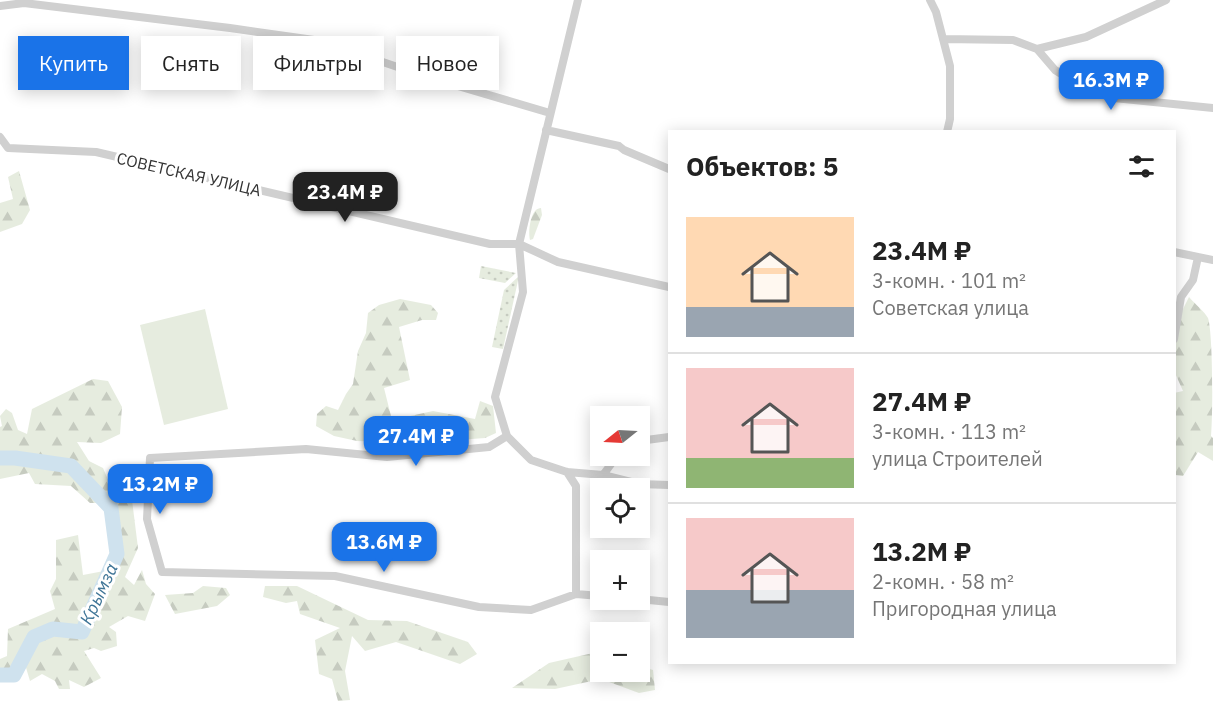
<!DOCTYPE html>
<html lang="ru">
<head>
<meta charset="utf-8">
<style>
	:root { --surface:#fff; --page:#f6f6f6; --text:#222; --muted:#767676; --line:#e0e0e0; --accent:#1a73e8 }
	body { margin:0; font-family:"IBM Plex Sans",sans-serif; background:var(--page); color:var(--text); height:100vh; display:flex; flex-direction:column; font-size:22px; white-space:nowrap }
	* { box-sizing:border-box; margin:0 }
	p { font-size:20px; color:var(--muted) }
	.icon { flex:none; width:33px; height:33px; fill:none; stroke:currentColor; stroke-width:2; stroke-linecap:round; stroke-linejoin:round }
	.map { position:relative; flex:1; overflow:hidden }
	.sheet { position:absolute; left:668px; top:130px; width:508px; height:534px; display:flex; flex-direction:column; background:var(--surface); border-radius:0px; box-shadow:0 3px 15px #0003 }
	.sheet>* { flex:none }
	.guide { position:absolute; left:18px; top:36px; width:560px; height:54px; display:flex; gap:12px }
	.needle { width:39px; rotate:252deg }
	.tools { position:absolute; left:590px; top:406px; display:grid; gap:12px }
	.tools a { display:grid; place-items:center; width:60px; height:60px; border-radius:0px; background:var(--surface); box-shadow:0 3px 15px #0003; font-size:30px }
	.price { position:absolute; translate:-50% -51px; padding:0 14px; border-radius:12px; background:var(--accent); color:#fff; font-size:20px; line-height:39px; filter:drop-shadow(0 2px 3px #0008) }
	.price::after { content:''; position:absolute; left:50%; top:36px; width:18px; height:14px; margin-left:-9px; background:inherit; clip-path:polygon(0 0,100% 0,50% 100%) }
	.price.active { background:#222; color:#fff }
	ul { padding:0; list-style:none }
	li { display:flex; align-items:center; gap:18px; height:150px; padding:0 18px }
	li+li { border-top:2px solid var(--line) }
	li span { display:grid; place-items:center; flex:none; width:168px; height:120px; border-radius:0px; color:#555 }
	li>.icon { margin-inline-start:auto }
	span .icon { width:72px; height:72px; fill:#fffc; stroke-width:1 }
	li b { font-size:26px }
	h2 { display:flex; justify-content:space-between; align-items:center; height:72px; padding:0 18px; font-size:26px }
	.chip { padding:0 21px; border-radius:0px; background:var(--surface); box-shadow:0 3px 15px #0003; font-size:21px; line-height:54px }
	.chip.active { background:var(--accent); color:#fff }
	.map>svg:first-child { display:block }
	.green { fill:url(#green-dots) }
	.forest { fill:url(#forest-firs) }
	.pitch { fill:#e6ecdf }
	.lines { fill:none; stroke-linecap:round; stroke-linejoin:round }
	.river { stroke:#cfe2ee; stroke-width:15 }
	.street { stroke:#d0d0d0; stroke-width:8 }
	.labels { text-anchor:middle; stroke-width:6; stroke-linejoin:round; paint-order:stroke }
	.street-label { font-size:16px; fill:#333; stroke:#fff }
	.water-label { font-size:18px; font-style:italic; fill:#3f7597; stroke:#fff }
</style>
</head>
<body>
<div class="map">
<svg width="1213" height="701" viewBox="0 0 1213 701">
	<defs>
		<pattern id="green-dots" width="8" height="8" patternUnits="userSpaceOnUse" patternTransform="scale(1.5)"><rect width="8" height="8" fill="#e6ecdf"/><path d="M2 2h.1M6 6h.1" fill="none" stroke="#c6cbc0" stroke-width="1.8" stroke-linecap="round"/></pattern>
		<pattern id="forest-firs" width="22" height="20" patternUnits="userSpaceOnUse" patternTransform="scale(1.5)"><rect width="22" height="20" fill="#e6ecdf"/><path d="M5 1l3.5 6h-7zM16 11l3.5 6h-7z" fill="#c6cbc0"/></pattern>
	</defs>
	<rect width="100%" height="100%" fill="#fff"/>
	<path class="green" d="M 481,266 L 516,273 L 505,283 L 479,278 Z
		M 519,276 L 503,349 L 492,347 L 504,290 Z"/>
	<path class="forest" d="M 19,171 L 30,210 L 22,224 L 0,232 L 0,203 L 13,199 L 8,177 Z
		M 541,208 L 542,215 L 533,239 L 530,240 C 528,233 530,215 536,210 C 537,209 539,208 541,208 Z
		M 1189,297 C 1195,304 1204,311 1208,318 C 1213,333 1213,415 1211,436 L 1213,438 L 1213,461 L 1198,452 L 1183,476 L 1175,475 L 1174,393 L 1183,391 L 1175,373 L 1175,343 L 1180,315 Z
		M 400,299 L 431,305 L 438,313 L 436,320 L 422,320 L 399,327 L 410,380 L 384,388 L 392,420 L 433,411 L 475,419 L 480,401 L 493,406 L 496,433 L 485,438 L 418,443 L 357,441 L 334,436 L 316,426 L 317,414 L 326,406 L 338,410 L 346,394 L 353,384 L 358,351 L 366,333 L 368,313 L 379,305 Z
		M 93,379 L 108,381 L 122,407 L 120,434 L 101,443 L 77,442 L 89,461 L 103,468 L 109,482 L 119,482 L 132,500 L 138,548 L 125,577 L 134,585 L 142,570 L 146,584 L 155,594 L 145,621 L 128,616 L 109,627 L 116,632 L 117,646 L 101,651 L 94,648 L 84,651 L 101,678 L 84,687 L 69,680 L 70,689 L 59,689 L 55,681 L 42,674 L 30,681 L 24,661 L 13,673 L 0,674 L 0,659 L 7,656 L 8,629 L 55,609 L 50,591 L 56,579 L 56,540 L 78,535 L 83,575 L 104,571 L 112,548 L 106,503 L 90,503 L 71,486 L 35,484 L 29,473 L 0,479 L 0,427 L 2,426 L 0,416 L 6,409 L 12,413 L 18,430 L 27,434 L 32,409 Z
		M 203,586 L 226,588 L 230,595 L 217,606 L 175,614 L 165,595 L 193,593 Z
		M 265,586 L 297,586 L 368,620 L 407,621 L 468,642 L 477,654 L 460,664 L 396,642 L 365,651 L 352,636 L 345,671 L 350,700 L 338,701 L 332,679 L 319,674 L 315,640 L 340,628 L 300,614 L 297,601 L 286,603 L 263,597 Z
		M 593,653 L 600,655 L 600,672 L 639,672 L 639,666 L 653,670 L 655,690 L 639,693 L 601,679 L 555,689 L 512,688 L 549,663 Z"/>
	<path class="pitch" d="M 205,309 L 228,409 L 164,425 L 140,325 Z"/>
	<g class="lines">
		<path class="river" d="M 0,458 L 15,458 L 71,466 L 111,508 L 117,554 L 82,632 L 53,629 L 34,637 L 14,675 L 0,675"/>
		<path class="street" d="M 930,0 L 936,12 L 950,66 L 950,119 L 947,132
			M 0,6 L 24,3 L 230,28 L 321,41 L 424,76 L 550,113
			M 943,39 L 1013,40 L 1037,49 L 1086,37 L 1166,0
			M 1037,49 L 1055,70 L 1087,90 L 1114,98 L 1213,108
			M 546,130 L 619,146 L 624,150 L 669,169
			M 0,137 L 8,148 L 96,152 L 490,244 L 519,244 L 558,262 L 669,287
			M 1174,252 L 1213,260
			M 1174,339 L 1181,297 L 1193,280 L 1198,257
			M 507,436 L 495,397 L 523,292 L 519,244 L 578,0
			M 639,441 L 669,437
			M 567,472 L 576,486 L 576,594
			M 603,475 L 617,456
			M 600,596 L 576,594 L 531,610 L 479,607 L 335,576 L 162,572 L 147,519 L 150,458 L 306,449 L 387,457 L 489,447 L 507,436 L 531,460 L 567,472 L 603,475 L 639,484 L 669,485
			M 639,599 L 669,602"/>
	</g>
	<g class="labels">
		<g class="street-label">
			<text transform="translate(189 174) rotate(13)" y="6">СОВЕТСКАЯ УЛИЦА</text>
		</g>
		<g class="water-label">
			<text transform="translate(99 594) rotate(-65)" y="6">Крымза</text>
		</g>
	</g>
</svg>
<div class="tools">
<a><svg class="needle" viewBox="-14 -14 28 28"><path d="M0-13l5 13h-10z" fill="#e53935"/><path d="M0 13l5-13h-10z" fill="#767676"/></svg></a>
<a><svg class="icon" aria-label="locate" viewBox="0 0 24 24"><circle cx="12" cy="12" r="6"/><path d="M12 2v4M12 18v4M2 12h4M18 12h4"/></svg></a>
<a>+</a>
<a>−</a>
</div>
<b class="price" style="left:1111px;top:111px">16.3M ₽</b>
<b class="price active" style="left:345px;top:223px">23.4M ₽</b>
<b class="price" style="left:416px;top:467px">27.4M ₽</b>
<b class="price" style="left:160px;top:515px">13.2M ₽</b>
<b class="price" style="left:384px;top:573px">13.6M ₽</b>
<div class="guide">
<a class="chip active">Купить</a>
<a class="chip">Снять</a>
<a class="chip">Фильтры</a>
<a class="chip">Новое</a>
</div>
<section class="sheet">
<h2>Объектов: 5<svg class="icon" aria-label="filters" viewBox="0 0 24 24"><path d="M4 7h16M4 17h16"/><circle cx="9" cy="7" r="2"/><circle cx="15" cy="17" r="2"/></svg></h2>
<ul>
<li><span style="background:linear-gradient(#ffd9b3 75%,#9aa5b1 0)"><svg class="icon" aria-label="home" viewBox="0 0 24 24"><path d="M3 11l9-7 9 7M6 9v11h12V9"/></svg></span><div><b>23.4M ₽</b><p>3-комн. · 101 m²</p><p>Советская улица</p></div></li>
<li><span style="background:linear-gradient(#f6c9c9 75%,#8fb573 0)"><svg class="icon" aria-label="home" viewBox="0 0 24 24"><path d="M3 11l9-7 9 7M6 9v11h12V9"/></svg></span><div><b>27.4M ₽</b><p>3-комн. · 113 m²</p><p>улица Строителей</p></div></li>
<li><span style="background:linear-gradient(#f6c9c9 60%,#9aa5b1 0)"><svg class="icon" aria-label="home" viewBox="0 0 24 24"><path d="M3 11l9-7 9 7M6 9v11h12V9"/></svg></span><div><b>13.2M ₽</b><p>2-комн. · 58 m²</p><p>Пригородная улица</p></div></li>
</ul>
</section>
</div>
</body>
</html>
